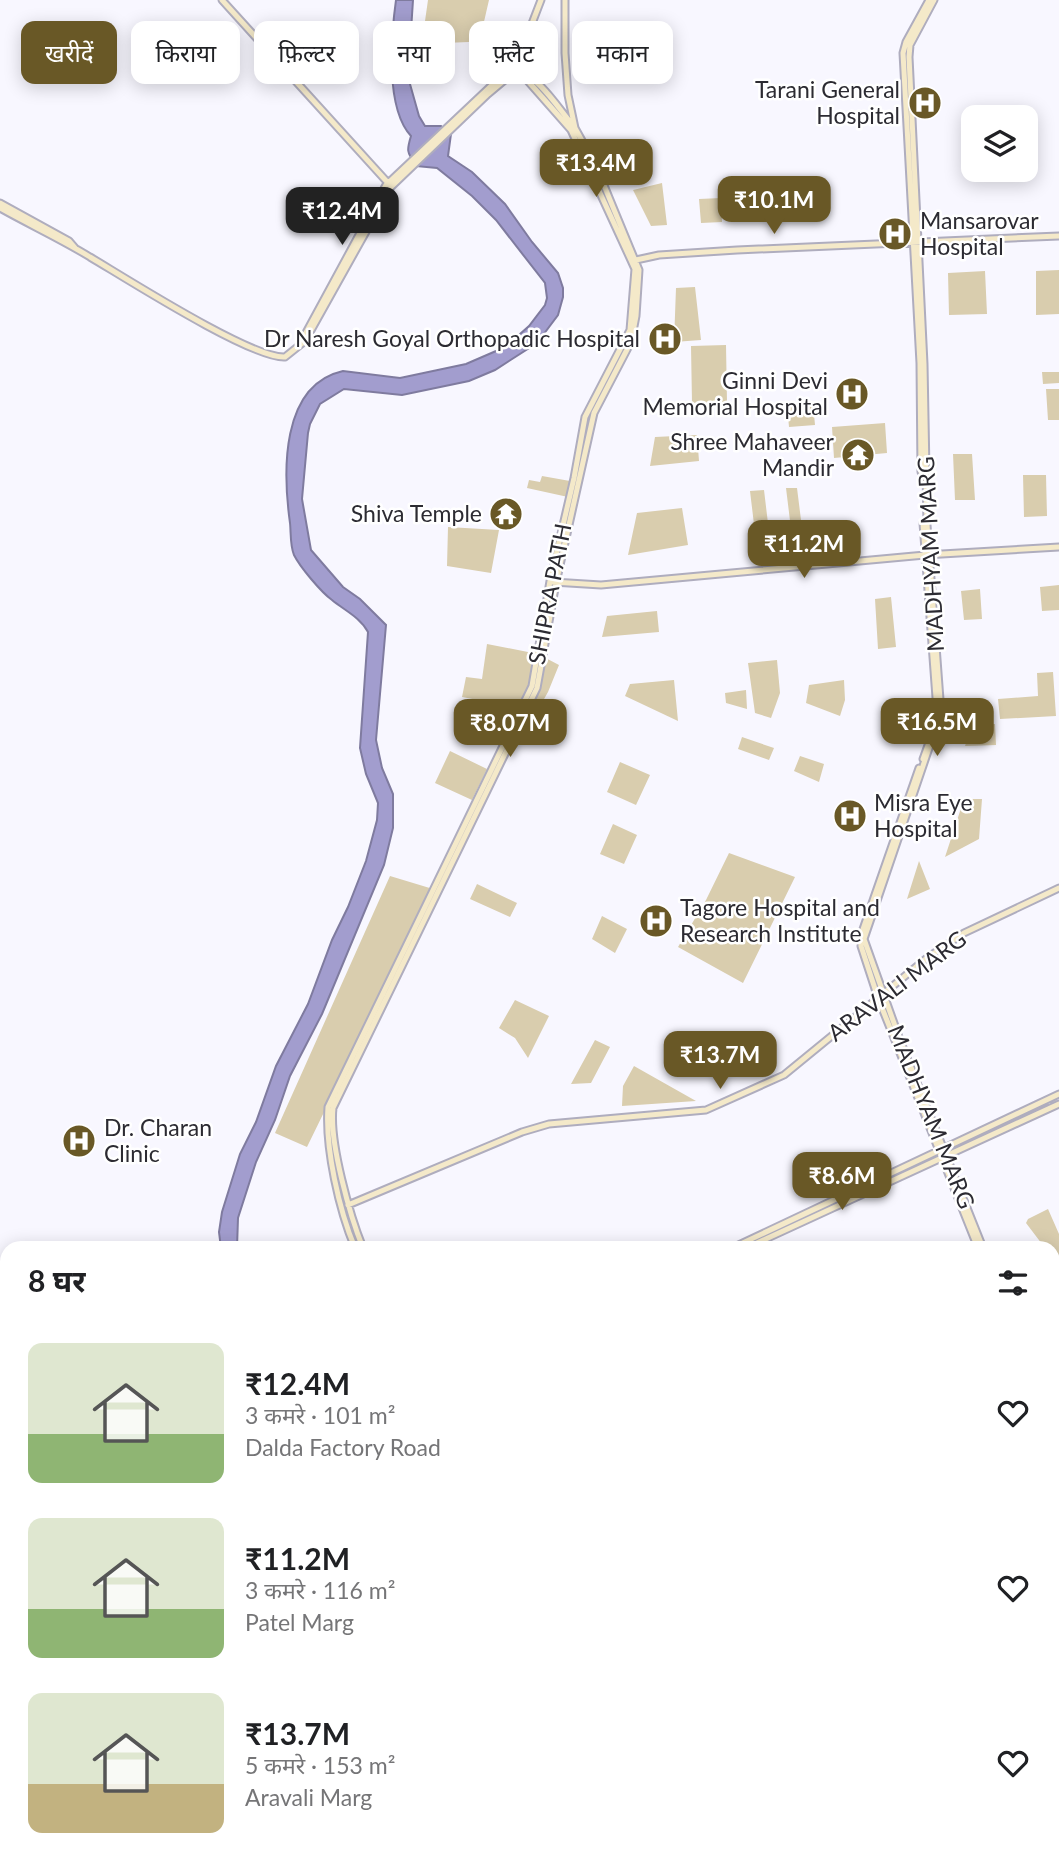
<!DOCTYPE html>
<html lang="hi">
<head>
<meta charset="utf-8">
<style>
	:root { --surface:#fff; --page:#f6f6f6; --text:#202124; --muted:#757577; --accent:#695826 }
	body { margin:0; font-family:Lato,"Noto Sans Devanagari",sans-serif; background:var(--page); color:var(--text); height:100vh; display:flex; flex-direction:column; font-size:26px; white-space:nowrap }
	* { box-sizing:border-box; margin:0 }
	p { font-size:23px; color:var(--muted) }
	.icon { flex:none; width:38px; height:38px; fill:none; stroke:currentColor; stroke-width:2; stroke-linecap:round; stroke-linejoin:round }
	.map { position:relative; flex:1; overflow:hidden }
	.sheet { position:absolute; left:0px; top:1241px; width:1060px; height:625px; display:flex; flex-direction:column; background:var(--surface); border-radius:21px 21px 0 0; box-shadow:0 4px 18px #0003 }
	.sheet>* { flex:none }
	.guide { position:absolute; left:21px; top:21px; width:700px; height:63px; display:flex; gap:14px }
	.buttons { position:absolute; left:961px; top:105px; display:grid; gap:14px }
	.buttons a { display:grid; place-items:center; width:77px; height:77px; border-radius:14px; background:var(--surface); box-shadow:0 4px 18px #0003; font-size:35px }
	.price { position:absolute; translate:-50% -60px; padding:0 16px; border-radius:14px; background:var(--accent); color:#fff; font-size:23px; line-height:46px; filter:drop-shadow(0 2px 4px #0008) }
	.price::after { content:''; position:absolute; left:50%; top:42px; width:21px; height:16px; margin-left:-10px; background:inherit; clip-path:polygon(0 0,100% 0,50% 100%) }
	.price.on { background:#222; color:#fff }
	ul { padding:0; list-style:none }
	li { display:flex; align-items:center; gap:21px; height:175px; padding:0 28px }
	li span { display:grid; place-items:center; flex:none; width:196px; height:140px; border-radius:14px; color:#555 }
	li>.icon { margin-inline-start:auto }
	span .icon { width:84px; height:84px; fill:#fffc; stroke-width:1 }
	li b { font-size:30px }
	h2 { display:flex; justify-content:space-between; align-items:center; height:84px; padding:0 28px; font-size:30px }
	.tag { padding:0 24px; border-radius:14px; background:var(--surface); box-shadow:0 4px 18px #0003; font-size:24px; line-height:63px }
	.tag.on { background:var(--accent); color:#fff }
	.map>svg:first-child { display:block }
	.green { fill:#d9cdae }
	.water { fill:#a29dce; stroke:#7f7b9f; stroke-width:2 }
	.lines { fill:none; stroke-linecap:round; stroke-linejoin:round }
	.river { stroke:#a29dce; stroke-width:7 }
	.secondary-casing { stroke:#afadbe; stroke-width:9 }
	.primary-casing { stroke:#d5d5d6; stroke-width:10 }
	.secondary { stroke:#f4e9c9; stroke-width:5 }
	.primary { stroke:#e8d393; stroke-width:6 }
	.labels { text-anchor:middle; stroke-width:5; stroke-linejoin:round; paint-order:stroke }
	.poi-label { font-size:23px; fill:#2c2b32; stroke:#fff; text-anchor:end }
	.street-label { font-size:23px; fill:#2c2b32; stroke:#fff }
</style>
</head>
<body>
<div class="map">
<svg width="1059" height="1865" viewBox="0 0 1059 1865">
	<rect width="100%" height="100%" fill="#f8f7ff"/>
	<path class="green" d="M 428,0 L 489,0 L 483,26 L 469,42 L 444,43 L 424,28 Z
		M 662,183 L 667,225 L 651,226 L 633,190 Z
		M 721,198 L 722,222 L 701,223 L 699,199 Z
		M 1059,270 L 1059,314 L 1036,315 L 1036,271 Z
		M 985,271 L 987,314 L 949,315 L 948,273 Z
		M 695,287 L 701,340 L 674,342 L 676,288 Z
		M 726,345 L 727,402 L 692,403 L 691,346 Z
		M 1042,372 L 1059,372 L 1059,383 L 1043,384 Z
		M 1046,389 L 1059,389 L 1059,420 L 1048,420 Z
		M 813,403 L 815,425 L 789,427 L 787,405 Z
		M 885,423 L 887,453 L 834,458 L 832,427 Z
		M 697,435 L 699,461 L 650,466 L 655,437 Z
		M 953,454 L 972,454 L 975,500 L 955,500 Z
		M 1023,475 L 1046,475 L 1047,516 L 1024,517 Z
		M 542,476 L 570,481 L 568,497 L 527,488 L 529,480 L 540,482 Z
		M 786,488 L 797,488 L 803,536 L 792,537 Z
		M 764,490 L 770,540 L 756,541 L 750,491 Z
		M 682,508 L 688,545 L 628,555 L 637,513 Z
		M 448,527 L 499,530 L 491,573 L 447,566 Z
		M 1059,585 L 1059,610 L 1042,611 L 1040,587 Z
		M 980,589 L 982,619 L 964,620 L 961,591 Z
		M 891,597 L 896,647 L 878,649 L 875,599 Z
		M 657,611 L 659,632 L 602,637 L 607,616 Z
		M 487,644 L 538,654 L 559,665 L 548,692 L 535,715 L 526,711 L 483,703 L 483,701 L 462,697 L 466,677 L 482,679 Z
		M 777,660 L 780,693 L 771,718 L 755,713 L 748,663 Z
		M 1053,672 L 1056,716 L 1000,719 L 998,699 L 1038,696 L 1037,673 Z
		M 674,680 L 678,721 L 625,696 L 630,684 Z
		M 844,680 L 845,700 L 840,716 L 806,703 L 809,685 Z
		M 746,690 L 747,709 L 726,703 L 725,693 Z
		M 995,724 L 996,745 L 965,746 L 972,725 Z
		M 742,737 L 774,748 L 769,760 L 738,749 Z
		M 450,751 L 487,769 L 472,800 L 435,783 Z
		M 800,756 L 824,764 L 819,782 L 794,771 Z
		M 620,762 L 650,775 L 636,805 L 607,792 Z
		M 964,799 L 982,799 L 979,839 L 945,857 Z
		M 613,824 L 637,835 L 624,864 L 600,854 Z
		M 729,853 L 795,877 L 743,983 L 678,947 L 706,900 Z
		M 919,861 L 930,889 L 907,899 Z
		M 390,876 L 433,889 L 307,1147 L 275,1133 Z
		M 477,884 L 517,903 L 510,917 L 470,899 Z
		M 602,916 L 627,929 L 615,953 L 592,939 Z
		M 515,1000 L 549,1016 L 528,1058 L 515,1038 L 499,1028 Z
		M 595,1040 L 610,1047 L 591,1083 L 571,1084 Z
		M 634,1066 L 696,1101 L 622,1106 L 623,1086 Z
		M 1048,1209 L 1059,1234 L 1059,1266 L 1054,1259 L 1054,1248 L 1045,1248 L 1026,1223 L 1028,1219 Z"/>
	<path class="water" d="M 396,0 L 413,0 L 408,77 L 419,116 L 425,126 L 441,126 L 451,134 L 448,156 L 472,172 L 505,204 L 532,242 L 558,273 L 563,288 L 563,297 L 558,315 L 537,343 L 495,370 L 469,381 L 402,395 L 344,389 L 320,404 L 310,424 L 308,433 L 302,499 L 311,550 L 343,587 L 360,599 L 386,625 L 376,740 L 382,768 L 393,794 L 393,828 L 384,865 L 322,1014 L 290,1076 L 275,1120 L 256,1162 L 238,1218 L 237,1248 L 221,1248 L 219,1232 L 222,1212 L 240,1154 L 256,1122 L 276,1066 L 308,1004 L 332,940 L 348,907 L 366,861 L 377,820 L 378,803 L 366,774 L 360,748 L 368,632 C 360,617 344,610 332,600 C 321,592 300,567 294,555 C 290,546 291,532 290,523 C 283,473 280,385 343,371 L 400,378 L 466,364 L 496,351 L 511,342 L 529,326 L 545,305 L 547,298 L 545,283 L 496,220 L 472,196 L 437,168 L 415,166 L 416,164 C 406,153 407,149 411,136 C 385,108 391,36 396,0 Z"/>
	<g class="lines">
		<path class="river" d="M 202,1865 L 205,1858"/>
		<defs>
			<path id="secondary" d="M 222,0 L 389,184
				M 934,0 L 910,45 L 909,57 L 924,364 L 927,525 L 941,713 L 864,939 L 900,1040 L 983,1248
				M 514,68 C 541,78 557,107 575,128
				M 0,203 L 69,241 L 75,248
				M 0,208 C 30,225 61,239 90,257 C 124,277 252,359 285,357 L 305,341 L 391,187 L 488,94 L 513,73 L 541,0
				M 636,260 L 659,255 L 737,250 L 1059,236
				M 301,342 L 386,185 L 509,69 L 514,68
				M 921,472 L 920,363 L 903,53 L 906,42 L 929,0
				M 553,582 L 601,585 L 925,555 L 1059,547
				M 923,759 L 936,723 L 937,711 L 923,523
				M 919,768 L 862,932 L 861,946 L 878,998 L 978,1248
				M 348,1205 L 522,1132 L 549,1124 L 706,1110 L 784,1075 L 927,958 L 964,933 L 1059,888
				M 355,1248 C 339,1210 325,1148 328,1107 L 532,686 L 550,581 L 574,478 L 585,417 L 630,330 L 635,269 L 571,130 L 527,80 L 513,73
				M 363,1248 C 350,1216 329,1142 333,1108 L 537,688 L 556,583 L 594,413 L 631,342 L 636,316 L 639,270 L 596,166 L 575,128 L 568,95 L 565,53 L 565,0
				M 732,1248 L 1059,1094
				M 746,1248 L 1059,1104
				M 1054,1324 L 1059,1318
				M 1054,1335 L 1059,1340
				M 1054,1498 L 1059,1498
				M 1054,1505 L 1059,1505
				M 0,1644 L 7,1639
				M 0,1652 L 7,1647
				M 1054,1698 L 1059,1697
				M 1054,1794 L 1059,1794
				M 528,1865 L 532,1858
				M 659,1865 L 666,1858
				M 901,1865 L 902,1858"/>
			<path id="primary" d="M 0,1775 L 7,1794
				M 0,1802 L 7,1821
				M 22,1858 L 24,1865
				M 32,1858 L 34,1865"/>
		</defs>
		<use href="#secondary" class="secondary-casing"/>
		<use href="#primary" class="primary-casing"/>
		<use href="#secondary" class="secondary"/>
		<use href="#primary" class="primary"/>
	</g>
	<defs>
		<symbol id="hospital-disc" viewBox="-11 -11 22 22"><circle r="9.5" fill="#695826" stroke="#fff"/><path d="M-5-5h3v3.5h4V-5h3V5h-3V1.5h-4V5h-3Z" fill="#fff"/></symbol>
		<symbol id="temple-disc" viewBox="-11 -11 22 22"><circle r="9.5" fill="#695826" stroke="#fff"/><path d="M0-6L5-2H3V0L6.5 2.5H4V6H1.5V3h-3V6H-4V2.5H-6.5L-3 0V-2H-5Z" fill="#fff"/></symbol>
	</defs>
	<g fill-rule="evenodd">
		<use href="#hospital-disc" x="906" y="84" width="38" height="38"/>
		<use href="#hospital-disc" x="876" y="215" width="38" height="38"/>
		<use href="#hospital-disc" x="646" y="320" width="38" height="38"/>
		<use href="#hospital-disc" x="833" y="375" width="38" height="38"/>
		<use href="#temple-disc" x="839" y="436" width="38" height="38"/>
		<use href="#temple-disc" x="487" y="495" width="38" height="38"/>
		<use href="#hospital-disc" x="831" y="797" width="38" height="38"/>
		<use href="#hospital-disc" x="637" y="902" width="38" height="38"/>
		<use href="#hospital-disc" x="60" y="1122" width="38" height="38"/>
	</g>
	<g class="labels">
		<g class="poi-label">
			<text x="900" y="98">Tarani General<tspan x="900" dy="26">Hospital</tspan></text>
			<text x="920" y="229" text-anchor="start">Mansarovar<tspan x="920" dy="26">Hospital</tspan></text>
			<text x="640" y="347">Dr Naresh Goyal Orthopadic Hospital</text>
			<text x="828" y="389">Ginni Devi<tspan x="828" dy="26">Memorial Hospital</tspan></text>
			<text x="834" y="450">Shree Mahaveer<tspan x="834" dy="26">Mandir</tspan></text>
			<text x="482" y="522">Shiva Temple</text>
			<text x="874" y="811" text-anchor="start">Misra Eye<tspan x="874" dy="26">Hospital</tspan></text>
			<text x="680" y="916" text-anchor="start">Tagore Hospital and<tspan x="680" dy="26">Research Institute</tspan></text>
			<text x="104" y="1136" text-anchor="start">Dr. Charan<tspan x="104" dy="26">Clinic</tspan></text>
		</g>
		<g class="street-label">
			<text transform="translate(931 554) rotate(-93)" y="8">MADHYAM MARG</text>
			<text transform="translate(550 594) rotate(-79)" y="8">SHIPRA PATH</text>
			<text transform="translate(897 986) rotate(-37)" y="8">ARAVALI MARG</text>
			<text transform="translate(931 1117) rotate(68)" y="8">MADHYAM MARG</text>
		</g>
	</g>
</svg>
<div class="buttons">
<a><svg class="icon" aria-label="layers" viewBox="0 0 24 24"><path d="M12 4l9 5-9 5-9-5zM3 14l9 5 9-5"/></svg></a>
</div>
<b class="price" style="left:596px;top:199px">₹13.4M</b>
<b class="price" style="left:774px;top:236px">₹10.1M</b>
<b class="price on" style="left:342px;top:247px">₹12.4M</b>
<b class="price" style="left:804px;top:580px">₹11.2M</b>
<b class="price" style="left:937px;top:758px">₹16.5M</b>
<b class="price" style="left:510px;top:759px">₹8.07M</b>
<b class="price" style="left:720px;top:1091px">₹13.7M</b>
<b class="price" style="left:842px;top:1212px">₹8.6M</b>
<div class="guide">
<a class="tag on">खरीदें</a>
<a class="tag">किराया</a>
<a class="tag">फ़िल्टर</a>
<a class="tag">नया</a>
<a class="tag">फ़्लैट</a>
<a class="tag">मकान</a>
</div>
<section class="sheet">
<h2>8 घर<svg class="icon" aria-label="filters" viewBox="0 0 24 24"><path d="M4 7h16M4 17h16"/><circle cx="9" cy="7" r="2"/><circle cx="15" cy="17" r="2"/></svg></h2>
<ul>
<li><span style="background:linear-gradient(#dfe7d0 65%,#8fb573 0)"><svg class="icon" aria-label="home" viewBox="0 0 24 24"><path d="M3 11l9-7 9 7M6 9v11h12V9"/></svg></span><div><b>₹12.4M</b><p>3 कमरे · 101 m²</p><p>Dalda Factory Road</p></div><svg class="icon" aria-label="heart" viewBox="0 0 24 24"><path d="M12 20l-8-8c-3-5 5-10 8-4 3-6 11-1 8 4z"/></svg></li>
<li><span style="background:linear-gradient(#dfe7d0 65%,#8fb573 0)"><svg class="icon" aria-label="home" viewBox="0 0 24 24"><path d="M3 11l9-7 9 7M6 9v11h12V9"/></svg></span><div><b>₹11.2M</b><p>3 कमरे · 116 m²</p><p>Patel Marg</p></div><svg class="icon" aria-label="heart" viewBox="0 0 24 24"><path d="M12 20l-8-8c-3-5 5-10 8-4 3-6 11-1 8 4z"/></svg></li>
<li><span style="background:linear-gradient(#dfe7d0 65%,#c2b280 0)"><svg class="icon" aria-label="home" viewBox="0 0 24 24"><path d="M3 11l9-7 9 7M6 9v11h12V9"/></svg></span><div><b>₹13.7M</b><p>5 कमरे · 153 m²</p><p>Aravali Marg</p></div><svg class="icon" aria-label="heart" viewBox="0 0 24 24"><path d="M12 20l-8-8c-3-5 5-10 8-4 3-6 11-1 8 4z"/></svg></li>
</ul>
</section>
</div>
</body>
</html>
